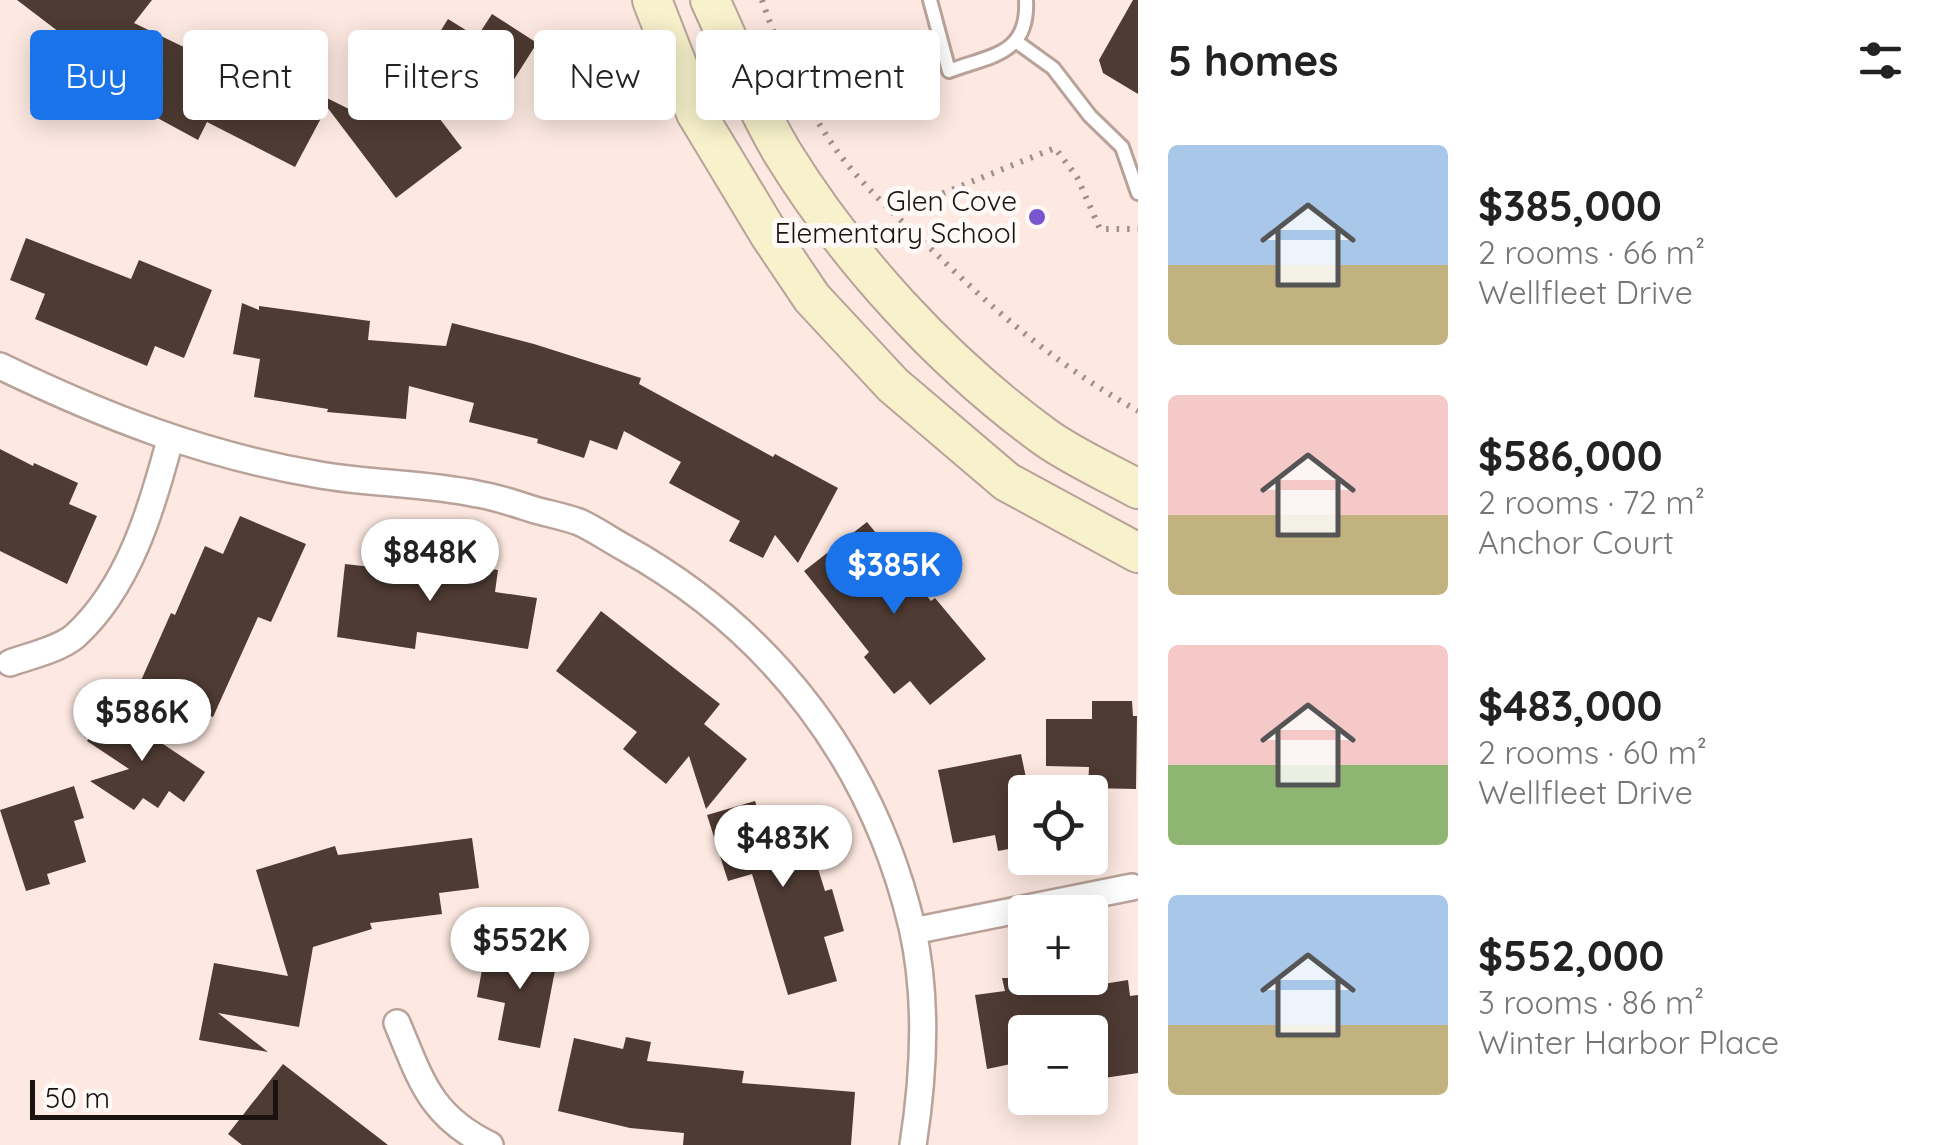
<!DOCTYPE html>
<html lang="en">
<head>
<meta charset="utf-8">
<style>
	:root { --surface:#fff; --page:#f2f2f2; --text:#222; --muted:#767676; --accent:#1a73e8 }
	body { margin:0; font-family:Quicksand,sans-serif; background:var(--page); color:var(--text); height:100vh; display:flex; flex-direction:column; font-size:38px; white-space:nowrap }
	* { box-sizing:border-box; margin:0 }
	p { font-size:32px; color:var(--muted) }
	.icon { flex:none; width:55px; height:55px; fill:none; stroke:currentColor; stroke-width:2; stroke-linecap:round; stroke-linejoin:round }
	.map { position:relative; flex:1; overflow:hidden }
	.side { display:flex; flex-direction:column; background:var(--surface); width:800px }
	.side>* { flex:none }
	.guide { position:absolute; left:30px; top:30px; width:950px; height:90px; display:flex; gap:20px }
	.fabs { position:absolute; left:1008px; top:775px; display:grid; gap:20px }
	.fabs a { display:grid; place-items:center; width:100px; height:100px; border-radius:10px; background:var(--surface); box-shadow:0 5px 25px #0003; font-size:50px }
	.scale { position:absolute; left:30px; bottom:25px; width:248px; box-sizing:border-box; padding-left:10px; border:5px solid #1b1310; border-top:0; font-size:28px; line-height:35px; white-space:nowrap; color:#1b1310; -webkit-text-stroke:8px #fffaf8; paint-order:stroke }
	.price { position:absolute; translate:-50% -85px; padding:0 22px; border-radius:35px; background:#fff; color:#222; font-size:32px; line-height:65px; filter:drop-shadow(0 2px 5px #0008) }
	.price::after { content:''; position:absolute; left:50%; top:60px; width:30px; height:22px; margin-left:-15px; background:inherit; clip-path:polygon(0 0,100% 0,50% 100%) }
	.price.selected { background:var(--accent); color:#fff }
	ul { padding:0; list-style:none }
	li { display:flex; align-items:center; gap:30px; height:250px; padding:0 30px }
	li span { display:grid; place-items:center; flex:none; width:280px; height:200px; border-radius:10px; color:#555 }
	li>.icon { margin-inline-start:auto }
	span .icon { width:120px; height:120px; fill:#fffc; stroke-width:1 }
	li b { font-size:42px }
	h2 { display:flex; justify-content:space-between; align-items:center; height:120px; padding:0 30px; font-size:42px }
	.chip { padding:0 35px; border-radius:10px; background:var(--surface); box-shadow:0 5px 25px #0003; font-size:35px; line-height:90px }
	.chip.selected { background:var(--accent); color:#fff }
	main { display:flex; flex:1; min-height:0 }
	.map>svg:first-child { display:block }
	.building { fill:#4e3b33 }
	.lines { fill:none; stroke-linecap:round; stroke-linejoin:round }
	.lane-casing { stroke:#b9a299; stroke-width:18 }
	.street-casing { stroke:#b9a299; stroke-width:30 }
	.secondary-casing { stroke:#b9a299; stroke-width:42 }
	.path { stroke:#9f908a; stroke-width:6; stroke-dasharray:2.5 8; stroke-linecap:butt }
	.lane { stroke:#fff; stroke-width:12 }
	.street { stroke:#fff; stroke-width:25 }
	.secondary { stroke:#f7f2cb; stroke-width:38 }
	.poi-dot { fill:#7955ce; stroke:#fffaf8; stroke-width:4 }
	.labels { text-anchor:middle; stroke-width:10; stroke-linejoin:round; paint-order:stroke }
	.poi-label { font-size:28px; fill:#1b1310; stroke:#fffaf8; text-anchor:end }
</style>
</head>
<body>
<main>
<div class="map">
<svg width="1138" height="1145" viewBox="0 0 1138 1145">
	<rect width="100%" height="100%" fill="#fde9e1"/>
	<path class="building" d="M 17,0 L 152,0 L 134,23 L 192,51 L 200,35 L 357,113 L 407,76 L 462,148 L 396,198 L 327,107 L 295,167 L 207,122 L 198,140 L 128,102 L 134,89 Z
		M 1133,0 L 1138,0 L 1138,94 L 1103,73 L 1099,60 Z
		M 492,14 L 537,43 L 499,103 L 425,56 L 448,19 L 477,37 Z
		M 26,238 L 131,279 L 139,260 L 212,290 L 184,358 L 155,346 L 147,366 L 35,319 L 45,294 L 10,280 Z
		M 242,303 L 259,310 L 259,306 L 370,321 L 368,340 L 446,346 L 452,323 L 534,344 L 641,378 L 639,384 L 773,457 L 775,454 L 838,488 L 798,563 L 775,535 L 763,558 L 729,541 L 740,521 L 669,483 L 681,462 L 624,431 L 617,450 L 590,440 L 584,458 L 537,443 L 538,439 L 469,422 L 474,403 L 409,386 L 406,419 L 327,412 L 328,409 L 254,397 L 260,359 L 233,354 Z
		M 0,449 L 33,466 L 34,463 L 78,483 L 69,504 L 97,516 L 67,584 L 0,551 Z
		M 240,516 L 306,544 L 271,622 L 258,617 L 213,717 L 139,685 L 171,613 L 175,615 L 205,546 L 223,554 Z
		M 867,522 L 931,601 L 935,598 L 986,659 L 930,705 L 910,681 L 894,694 L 864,657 L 869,652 L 804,571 Z
		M 381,550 L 426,555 L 425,559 L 498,570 L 495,592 L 537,598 L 528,649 L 417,632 L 415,649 L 337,637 L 345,564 L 380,568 Z
		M 601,611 L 720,704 L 704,724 L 747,759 L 706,809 L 689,756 L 666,784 L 623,749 L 637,732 L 556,671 Z
		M 1092,701 L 1132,701 L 1133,716 L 1137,716 L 1136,789 L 1088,788 L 1089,767 L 1046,766 L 1046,719 L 1092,719 Z
		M 109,708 L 205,772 L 184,802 L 169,791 L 158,808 L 143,798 L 134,810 L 90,781 L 129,769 L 87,741 Z
		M 1021,754 L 1029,792 L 1025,792 L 1025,846 L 998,851 L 995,835 L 953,843 L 938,770 Z
		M 74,786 L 84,818 L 74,821 L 86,862 L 47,874 L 50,884 L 26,891 L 0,810 Z
		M 755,801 L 763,826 L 801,814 L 825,891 L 832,889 L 844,931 L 824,937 L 837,981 L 788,995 L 752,874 L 728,881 L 707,815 Z
		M 472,838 L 479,888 L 439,893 L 442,914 L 370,923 L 372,929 L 313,947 L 299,1027 L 218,1013 L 268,1052 L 199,1040 L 214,963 L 288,976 L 256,870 L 335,846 L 338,855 Z
		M 506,945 L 558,955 L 540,1048 L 498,1040 L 505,1003 L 477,997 L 485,953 L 504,956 Z
		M 1002,978 L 1052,978 L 1054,992 L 1128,980 L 1130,996 L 1138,995 L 1138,1073 L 1097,1079 L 1090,1032 L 1025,1032 L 1025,1061 L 987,1069 L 975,995 L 1005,991 Z
		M 626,1037 L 651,1042 L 647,1061 L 744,1071 L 742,1083 L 855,1092 L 851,1145 L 683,1145 L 684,1133 L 630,1128 L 558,1111 L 574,1038 L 623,1049 Z
		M 283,1064 L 388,1145 L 242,1145 L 228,1134 Z"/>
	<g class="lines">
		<defs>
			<path id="lane" d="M 930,0 L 949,71 C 991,55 1029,55 1026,0
				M 1017,42 L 1053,68 L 1090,116 L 1122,147 L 1138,193"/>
			<path id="street" d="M 0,366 C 106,417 203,455 320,475 C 372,484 426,483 477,494 C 497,497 516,504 535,510 C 550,514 565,517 579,522 C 595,529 610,540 625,548 C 772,630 873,762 912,927 C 928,997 924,1075 913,1145
				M 10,663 C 29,656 60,649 75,636 C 129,587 152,508 170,440
				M 913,931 L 1132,887
				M 397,1023 C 421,1080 430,1116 490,1145"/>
			<path id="secondary" d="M 652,0 L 696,113 L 769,234 L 812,298 L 893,385 L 1007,482 L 1138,553
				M 710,0 C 734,51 753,103 782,152 C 848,259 942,362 1045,437 C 1073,457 1107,472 1138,489"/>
		</defs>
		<use href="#lane" class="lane-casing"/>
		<use href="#street" class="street-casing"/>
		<use href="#secondary" class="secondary-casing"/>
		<path class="path" d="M 762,0 C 779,51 806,107 837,151 C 861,184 893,213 922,240 C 991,308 1053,363 1138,411
			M 894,213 L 1055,148 L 1077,177 L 1100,229 L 1138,229"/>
		<use href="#lane" class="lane"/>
		<use href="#street" class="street"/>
		<use href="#secondary" class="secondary"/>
	</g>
	<circle class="poi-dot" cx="1037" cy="217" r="10"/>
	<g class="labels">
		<g class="poi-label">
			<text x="1017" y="211">Glen Cove<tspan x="1017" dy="32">Elementary School</tspan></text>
		</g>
	</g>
</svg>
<div class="fabs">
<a><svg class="icon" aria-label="locate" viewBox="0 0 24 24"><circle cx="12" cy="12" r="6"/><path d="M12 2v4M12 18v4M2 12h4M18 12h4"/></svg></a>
<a>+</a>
<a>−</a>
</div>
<div class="scale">50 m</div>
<b class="price" style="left:430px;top:604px">$848K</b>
<b class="price selected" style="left:894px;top:617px">$385K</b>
<b class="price" style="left:142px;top:764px">$586K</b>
<b class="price" style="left:783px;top:890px">$483K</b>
<b class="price" style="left:520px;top:992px">$552K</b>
<div class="guide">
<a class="chip selected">Buy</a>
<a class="chip">Rent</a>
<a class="chip">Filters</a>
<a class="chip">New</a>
<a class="chip">Apartment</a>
</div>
</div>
<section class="side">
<h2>5 homes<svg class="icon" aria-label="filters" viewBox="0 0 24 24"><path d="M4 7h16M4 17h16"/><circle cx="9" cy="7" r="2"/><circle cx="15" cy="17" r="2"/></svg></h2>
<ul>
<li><span style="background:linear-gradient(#a9c7e8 60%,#c2b280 0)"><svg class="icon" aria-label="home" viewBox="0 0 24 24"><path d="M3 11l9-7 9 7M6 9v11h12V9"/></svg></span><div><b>$385,000</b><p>2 rooms · 66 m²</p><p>Wellfleet Drive</p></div></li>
<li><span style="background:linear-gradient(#f6c9c9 60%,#c2b280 0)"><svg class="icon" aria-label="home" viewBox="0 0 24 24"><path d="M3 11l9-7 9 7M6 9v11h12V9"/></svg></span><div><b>$586,000</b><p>2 rooms · 72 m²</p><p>Anchor Court</p></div></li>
<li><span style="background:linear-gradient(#f6c9c9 60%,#8fb573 0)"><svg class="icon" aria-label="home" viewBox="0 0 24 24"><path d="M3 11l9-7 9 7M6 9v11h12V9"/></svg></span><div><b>$483,000</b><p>2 rooms · 60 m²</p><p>Wellfleet Drive</p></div></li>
<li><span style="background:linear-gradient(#a9c7e8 65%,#c2b280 0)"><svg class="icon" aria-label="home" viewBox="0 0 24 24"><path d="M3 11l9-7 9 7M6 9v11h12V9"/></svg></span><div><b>$552,000</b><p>3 rooms · 86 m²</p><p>Winter Harbor Place</p></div></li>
</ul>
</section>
</main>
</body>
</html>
